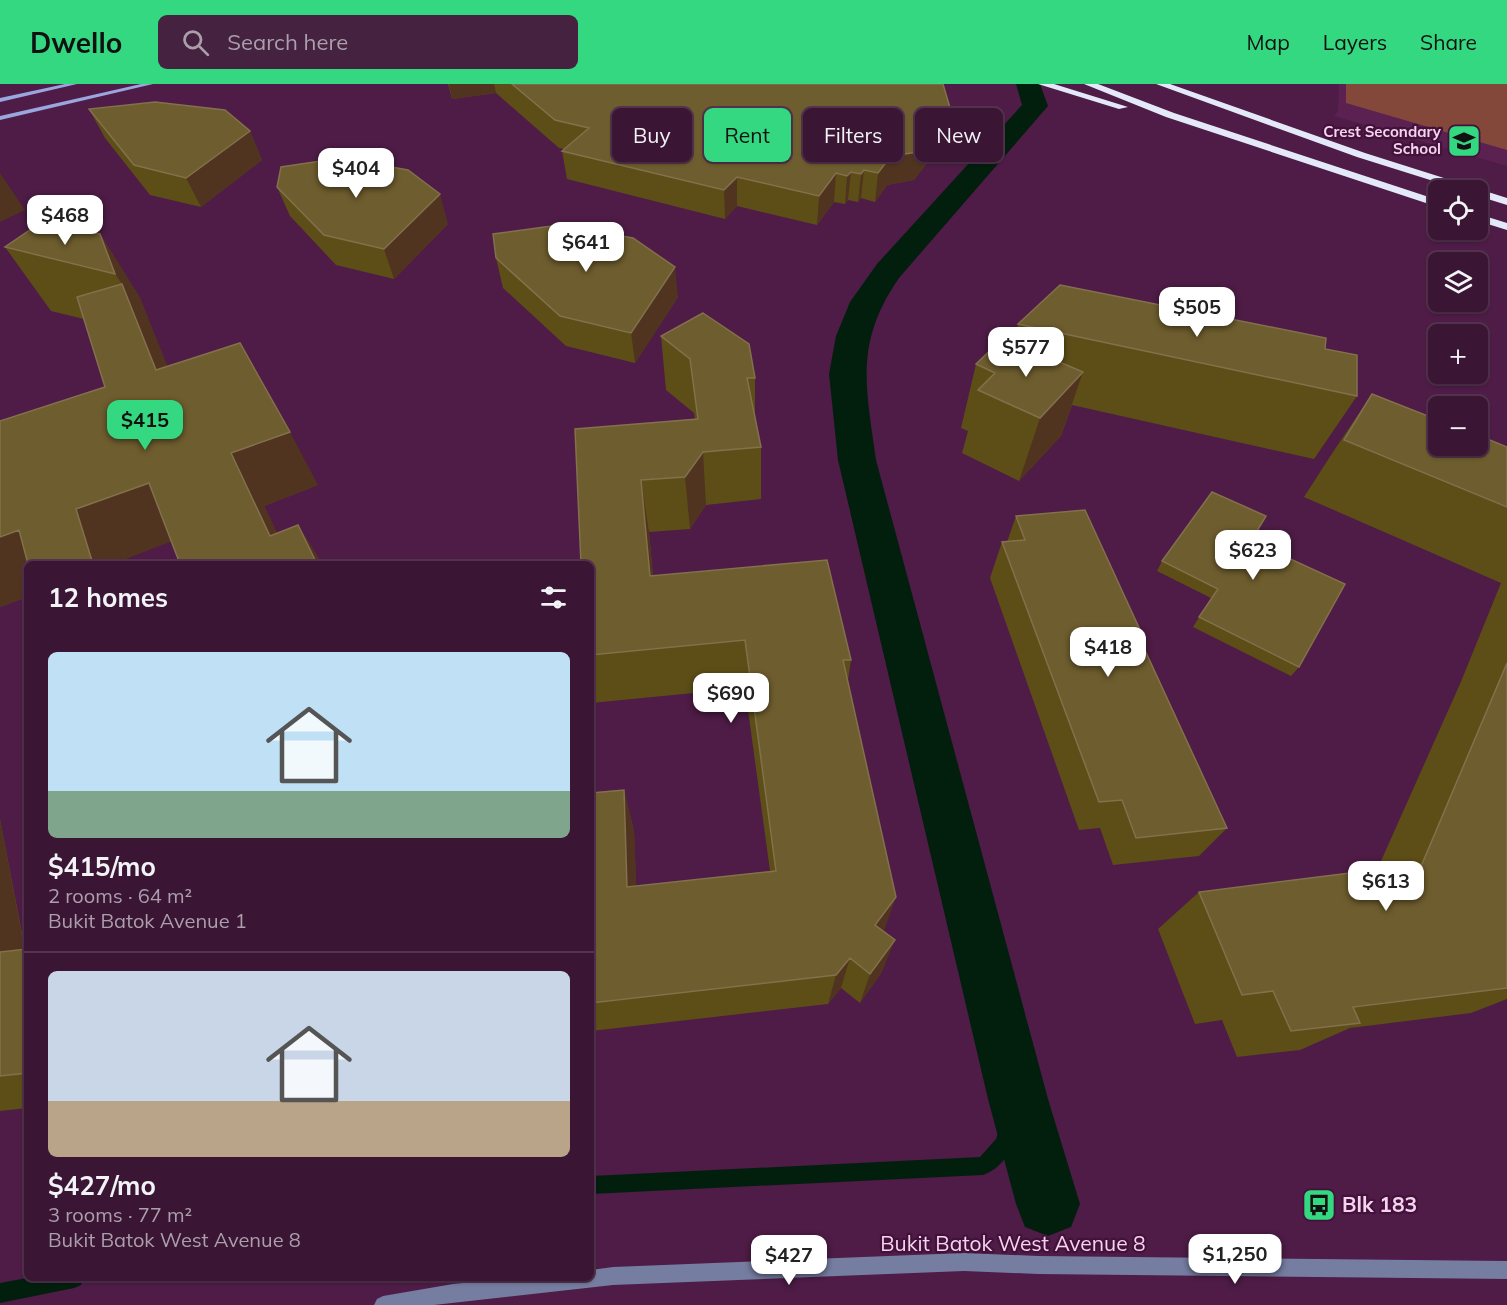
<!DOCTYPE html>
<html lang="en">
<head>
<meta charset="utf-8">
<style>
	:root { --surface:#3a1534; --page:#452240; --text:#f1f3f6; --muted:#ab9fac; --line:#54344f; --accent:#34d881 }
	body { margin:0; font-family:Mulish,sans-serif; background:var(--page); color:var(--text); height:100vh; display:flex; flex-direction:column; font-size:22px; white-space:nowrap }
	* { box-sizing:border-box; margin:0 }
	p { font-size:20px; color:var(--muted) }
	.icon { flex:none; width:33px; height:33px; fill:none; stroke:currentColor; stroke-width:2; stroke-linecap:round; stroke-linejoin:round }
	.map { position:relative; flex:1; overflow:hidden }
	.side { position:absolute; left:24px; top:477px; width:570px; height:720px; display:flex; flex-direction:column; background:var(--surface); border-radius:9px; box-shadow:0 2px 4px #0004,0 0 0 2px var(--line) }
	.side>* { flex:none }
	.top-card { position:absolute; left:612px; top:24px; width:570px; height:54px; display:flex; gap:12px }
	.controls { position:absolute; left:1428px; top:96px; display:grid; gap:12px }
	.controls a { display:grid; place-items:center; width:60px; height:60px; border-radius:9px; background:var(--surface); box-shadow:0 2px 4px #0004,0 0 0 2px var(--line); font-size:30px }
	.price { position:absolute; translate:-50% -51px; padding:0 14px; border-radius:12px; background:#fff; color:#222; font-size:20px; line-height:39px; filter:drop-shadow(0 2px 3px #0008) }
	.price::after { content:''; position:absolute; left:50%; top:36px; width:18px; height:14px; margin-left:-9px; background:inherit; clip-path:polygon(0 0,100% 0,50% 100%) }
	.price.active { background:var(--accent); color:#111 }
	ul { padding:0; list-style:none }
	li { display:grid; align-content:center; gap:12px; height:318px; padding:0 24px }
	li+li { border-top:2px solid var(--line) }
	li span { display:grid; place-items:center; height:186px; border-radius:9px; color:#555 }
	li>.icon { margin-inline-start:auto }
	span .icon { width:108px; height:108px; fill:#fffc; stroke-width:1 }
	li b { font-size:26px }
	h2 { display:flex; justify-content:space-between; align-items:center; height:72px; padding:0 24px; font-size:26px }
	.pill { padding:0 21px; border-radius:9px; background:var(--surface); box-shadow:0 2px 4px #0004,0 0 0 2px var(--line); font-size:21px; line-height:54px }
	.pill.active { background:var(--accent); color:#111 }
	header { display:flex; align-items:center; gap:36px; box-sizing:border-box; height:84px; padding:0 30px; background:var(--accent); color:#111 }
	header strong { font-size:28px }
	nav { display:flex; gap:33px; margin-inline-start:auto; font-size:21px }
	.search { width:420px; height:54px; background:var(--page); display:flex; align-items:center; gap:15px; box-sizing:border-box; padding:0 21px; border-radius:9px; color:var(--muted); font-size:22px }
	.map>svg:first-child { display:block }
	.built { fill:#5a2151 }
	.green { fill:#83483a }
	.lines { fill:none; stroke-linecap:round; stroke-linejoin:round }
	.stream { fill:#021f0e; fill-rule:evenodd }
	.canal { fill:#021f0e; fill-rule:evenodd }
	.street { fill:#757da1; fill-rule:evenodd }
	.secondary { fill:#9aa7df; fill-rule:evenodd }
	.highway { fill:#e4e9fa; fill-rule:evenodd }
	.wall { fill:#5d4e17 }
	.shaded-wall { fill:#503420 }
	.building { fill:#6e5d2e; stroke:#83704c; stroke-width:1.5 }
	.labels { text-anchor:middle; stroke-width:4.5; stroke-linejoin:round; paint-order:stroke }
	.far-poi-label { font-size:15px; font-weight:bold; fill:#f4d5ed; stroke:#43113b; text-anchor:end }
	.near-poi-label { font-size:21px; font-weight:bold; fill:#f4d5ed; stroke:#43113b; text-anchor:start }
	.near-street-label { font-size:21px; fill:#f4d5ed; stroke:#43113b }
</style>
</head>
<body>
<header>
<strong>Dwello</strong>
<div class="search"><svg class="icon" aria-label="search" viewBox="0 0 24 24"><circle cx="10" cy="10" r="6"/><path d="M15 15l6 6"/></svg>Search here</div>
<nav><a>Map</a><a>Layers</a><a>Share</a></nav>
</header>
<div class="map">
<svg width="1507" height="1221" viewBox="0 0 1507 1221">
	<rect width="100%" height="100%" fill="#4e1c46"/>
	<path class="built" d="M 1339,0 L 1507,0 L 1507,82 L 1334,32 L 1338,27 Z"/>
	<path class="green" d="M 1346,0 L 1507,0 L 1507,66 L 1346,19 Z"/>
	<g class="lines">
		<path class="stream" d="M 1018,1006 L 1024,1009 C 1030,1023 1013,1065 1003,1077 C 997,1084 991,1088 983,1091 L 591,1110 L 591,1092 L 980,1073 L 996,1055 L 1012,1009 Z
			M 27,1194 L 84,1194 L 81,1201 L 74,1204 L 0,1219 L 0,1199 Z"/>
		<path class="canal" d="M 1016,0 L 1040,0 L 1048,22 L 899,194 C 854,259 866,303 876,376 L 1048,1015 L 1080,1120 L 1071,1143 L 1048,1152 L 1025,1143 L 1016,1120 L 988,1015 L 838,376 L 829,290 L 836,252 L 850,218 L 877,180 L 1022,21 Z"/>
		<path class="street" d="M 964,1169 L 1038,1172 L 1507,1177 L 1507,1195 L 1038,1190 L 964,1187 L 613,1201 L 434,1221 L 374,1221 L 377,1215 L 383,1212 L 453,1200 L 512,1194 L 591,1194 L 591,1186 L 613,1183 Z"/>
		<path class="secondary" d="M 65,0 L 77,0 L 0,18 L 0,14 Z
			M 141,0 L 153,0 L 0,36 L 0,32 Z"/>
		<path class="highway" d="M 1038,0 L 1054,0 L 1128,23 L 1119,25 Z
			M 1084,0 L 1098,0 L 1174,29 L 1438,116 L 1438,123 L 1166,33 Z
			M 1156,0 L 1170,0 L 1365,69 L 1507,114 L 1507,121 L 1478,112 L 1478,106 L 1462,106 L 1357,73 Z
			M 1478,130 L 1507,139 L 1507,146 L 1478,137 Z"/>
	</g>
	<path class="wall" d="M 448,0 L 943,0 L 951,27 L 946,55 L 914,96 L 887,101 L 875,118 L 861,114 L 858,118 L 848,116 L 845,120 L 834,118 L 817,141 L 737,122 L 725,135 L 567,95 L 562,67 L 564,65 L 559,64 L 496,9 L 452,15 Z
		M 89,25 L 250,47 L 262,76 L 201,123 L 150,111 L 105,54 Z
		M 277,103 L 448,140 L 394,195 L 336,181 L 290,132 Z
		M 100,150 L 140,214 L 167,283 L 318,401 L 264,422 L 277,449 L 298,441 L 322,480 L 180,480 L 171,457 L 120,477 L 27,480 L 27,513 L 0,523 L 0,337 L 105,303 L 84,235 L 51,227 L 5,163 Z
		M 496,174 L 678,213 L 635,279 L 566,262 L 503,204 Z
		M 1018,240 L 1325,265 L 1357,312 L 1314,375 L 1072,321 L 1061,352 L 1019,397 L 962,369 L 968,347 L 961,344 L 976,280 L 1013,258 Z
		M 661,252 L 755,294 L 755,332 L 761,363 L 761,415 L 706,421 L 690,445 L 649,448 L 653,491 L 851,576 L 848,596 L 883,847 L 882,888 L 860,919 L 841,904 L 828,920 L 591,947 L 591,709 L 624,706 L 634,747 L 636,802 L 770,787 L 745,604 L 591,619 L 591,480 L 575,345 L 695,335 L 694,329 L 666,306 Z
		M 1372,310 L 1507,363 L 1507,915 L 1471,929 L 1350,944 L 1300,966 L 1237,973 L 1222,936 L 1195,940 L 1158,845 L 1199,808 L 1377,786 L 1460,600 L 1501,499 L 1304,413 L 1333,368 Z
		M 1016,432 L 1141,548 L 1139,552 L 1227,744 L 1199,772 L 1113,781 L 1100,744 L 1079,746 L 990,494 L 1002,458 L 1007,458 Z
		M 1251,457 L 1299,583 L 1291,592 L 1193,543 L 1211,514 L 1157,487 L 1162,477 Z
		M 0,735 L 25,865 L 27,865 L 27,1024 L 0,1027 Z"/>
	<path class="shaded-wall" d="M 449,0 L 494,0 L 496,9 L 452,15 Z
		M 951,27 L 946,55 L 914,96 L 887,101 L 875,118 L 878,89 L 891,72 Z
		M 250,47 L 262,76 L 201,123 L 186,94 Z
		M 864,86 L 861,114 L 858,118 L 861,90 Z
		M 851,88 L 848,116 L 845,120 L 847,92 Z
		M 0,89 L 25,126 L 0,138 Z
		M 836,89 L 834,118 L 817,141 L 819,112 Z
		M 737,93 L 737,122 L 725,135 L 724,106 Z
		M 440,110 L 448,140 L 394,195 L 384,165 Z
		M 100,150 L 140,214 L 191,340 L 156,286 L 122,200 L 115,190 Z
		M 675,183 L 678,213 L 635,279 L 631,249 Z
		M 1083,288 L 1061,352 L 1019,397 L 1040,334 Z
		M 290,348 L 318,401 L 264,422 L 292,480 L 270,452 L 231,369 Z
		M 703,368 L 706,421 L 690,445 L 685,393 Z
		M 641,396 L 649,448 L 657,542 L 650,492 Z
		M 149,399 L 188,451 L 120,477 L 122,480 L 93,480 L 76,425 Z
		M 298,441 L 322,480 L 317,480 Z
		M 19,446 L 51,480 L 27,480 L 27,513 L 0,523 L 0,453 Z
		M 624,706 L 634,747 L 638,838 L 627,803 Z
		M 0,735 L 27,879 L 0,895 Z
		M 896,813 L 884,847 L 864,874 L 875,841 Z
		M 895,856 L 882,888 L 860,919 L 870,890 Z
		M 850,874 L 841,904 L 828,920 L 836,891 Z"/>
	<path class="building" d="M 512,0 L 943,0 L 951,27 L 918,68 L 891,72 L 878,89 L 864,86 L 861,90 L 851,88 L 847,92 L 836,89 L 819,112 L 737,93 L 724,106 L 562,67 L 589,44 L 555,36 Z
		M 155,18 L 225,26 L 250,47 L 186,94 L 134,81 L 89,25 Z
		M 328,76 L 358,77 L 408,86 L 440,110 L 384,165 L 324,151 L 277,103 L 281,83 Z
		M 43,137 L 100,150 L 115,190 L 5,163 Z
		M 559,141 L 633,154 L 675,183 L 631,249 L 560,232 L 496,174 L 493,150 Z
		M 122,200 L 156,286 L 240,259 L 290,348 L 231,369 L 270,452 L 298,441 L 317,480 L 180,480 L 149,399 L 76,425 L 93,480 L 28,480 L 19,446 L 0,453 L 0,337 L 105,303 L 77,213 Z
		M 1060,201 L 1326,254 L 1325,265 L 1357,271 L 1357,312 L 1018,240 Z
		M 703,229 L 749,260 L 755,294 L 747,294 L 761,363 L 703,368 L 685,393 L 641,396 L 650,492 L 827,476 L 851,576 L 843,576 L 896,813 L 875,841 L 895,856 L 870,890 L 850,874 L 836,891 L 591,919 L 591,709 L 624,706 L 627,803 L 776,787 L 745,556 L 591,571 L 591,480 L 581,480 L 575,345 L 698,335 L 690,275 L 661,252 Z
		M 1003,254 L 1083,288 L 1040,334 L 978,306 L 995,289 L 976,280 Z
		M 1372,310 L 1438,336 L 1438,362 L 1478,362 L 1478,351 L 1507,363 L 1507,423 L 1344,356 Z
		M 1212,408 L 1266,432 L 1251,457 L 1345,500 L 1299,583 L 1199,533 L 1218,505 L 1162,477 Z
		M 1085,426 L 1141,548 L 1137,549 L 1227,744 L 1136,754 L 1122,716 L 1099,718 L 1002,458 L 1025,456 L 1016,432 Z
		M 1507,579 L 1507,904 L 1353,923 L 1360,939 L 1291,947 L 1273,907 L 1242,911 L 1199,808 L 1422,780 Z
		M 27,865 L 27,989 L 0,992 L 0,868 Z"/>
	<defs>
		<symbol id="school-square" viewBox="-11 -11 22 22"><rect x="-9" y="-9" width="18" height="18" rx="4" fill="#34d881" stroke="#43113b"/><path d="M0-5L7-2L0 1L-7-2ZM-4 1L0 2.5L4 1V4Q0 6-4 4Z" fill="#111"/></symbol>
		<symbol id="bus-square" viewBox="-11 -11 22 22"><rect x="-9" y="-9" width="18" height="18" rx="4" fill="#34d881" stroke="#43113b"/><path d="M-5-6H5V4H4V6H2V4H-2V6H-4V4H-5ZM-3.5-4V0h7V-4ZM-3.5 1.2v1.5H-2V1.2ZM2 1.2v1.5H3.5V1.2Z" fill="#111"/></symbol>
	</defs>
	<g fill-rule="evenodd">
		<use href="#school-square" x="1445" y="38" width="38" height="38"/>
		<use href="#bus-square" x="1300" y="1102" width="38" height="38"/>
	</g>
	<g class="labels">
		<g class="far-poi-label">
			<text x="1441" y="53">Crest Secondary<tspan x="1441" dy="17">School</tspan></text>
		</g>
		<g class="near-poi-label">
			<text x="1342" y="1128">Blk 183</text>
		</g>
		<g class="near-street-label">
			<text x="1013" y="1167">Bukit Batok West Avenue 8</text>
		</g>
	</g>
</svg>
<div class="controls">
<a><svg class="icon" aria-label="locate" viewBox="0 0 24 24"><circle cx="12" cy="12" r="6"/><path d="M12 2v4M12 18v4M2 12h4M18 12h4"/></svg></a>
<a><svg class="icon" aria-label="layers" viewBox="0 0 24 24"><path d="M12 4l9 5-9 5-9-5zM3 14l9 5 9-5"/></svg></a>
<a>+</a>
<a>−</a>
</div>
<b class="price" style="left:356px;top:115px">$404</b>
<b class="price" style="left:65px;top:162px">$468</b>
<b class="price" style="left:586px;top:189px">$641</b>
<b class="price" style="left:1197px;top:254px">$505</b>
<b class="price" style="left:1026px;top:294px">$577</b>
<b class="price active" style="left:145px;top:367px">$415</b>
<b class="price" style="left:1253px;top:497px">$623</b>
<b class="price" style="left:1108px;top:594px">$418</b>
<b class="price" style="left:731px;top:640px">$690</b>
<b class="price" style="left:1386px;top:828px">$613</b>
<b class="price" style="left:1235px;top:1201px">$1,250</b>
<b class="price" style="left:789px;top:1202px">$427</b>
<div class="top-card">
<a class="pill">Buy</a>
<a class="pill active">Rent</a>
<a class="pill">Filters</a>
<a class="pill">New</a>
</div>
<section class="side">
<h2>12 homes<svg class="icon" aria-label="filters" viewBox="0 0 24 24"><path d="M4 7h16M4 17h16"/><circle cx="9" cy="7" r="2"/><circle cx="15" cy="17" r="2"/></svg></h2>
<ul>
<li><span style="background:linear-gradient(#bfe0f5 75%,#7fa58c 0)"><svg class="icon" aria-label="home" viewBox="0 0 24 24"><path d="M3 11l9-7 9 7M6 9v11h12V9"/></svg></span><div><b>$415/mo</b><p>2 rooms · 64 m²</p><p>Bukit Batok Avenue 1</p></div></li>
<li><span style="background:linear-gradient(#c9d6e8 70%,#b9a48a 0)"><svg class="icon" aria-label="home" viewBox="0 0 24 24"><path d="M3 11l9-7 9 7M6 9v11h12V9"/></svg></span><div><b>$427/mo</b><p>3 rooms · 77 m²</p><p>Bukit Batok West Avenue 8</p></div></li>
</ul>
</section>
</div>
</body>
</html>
